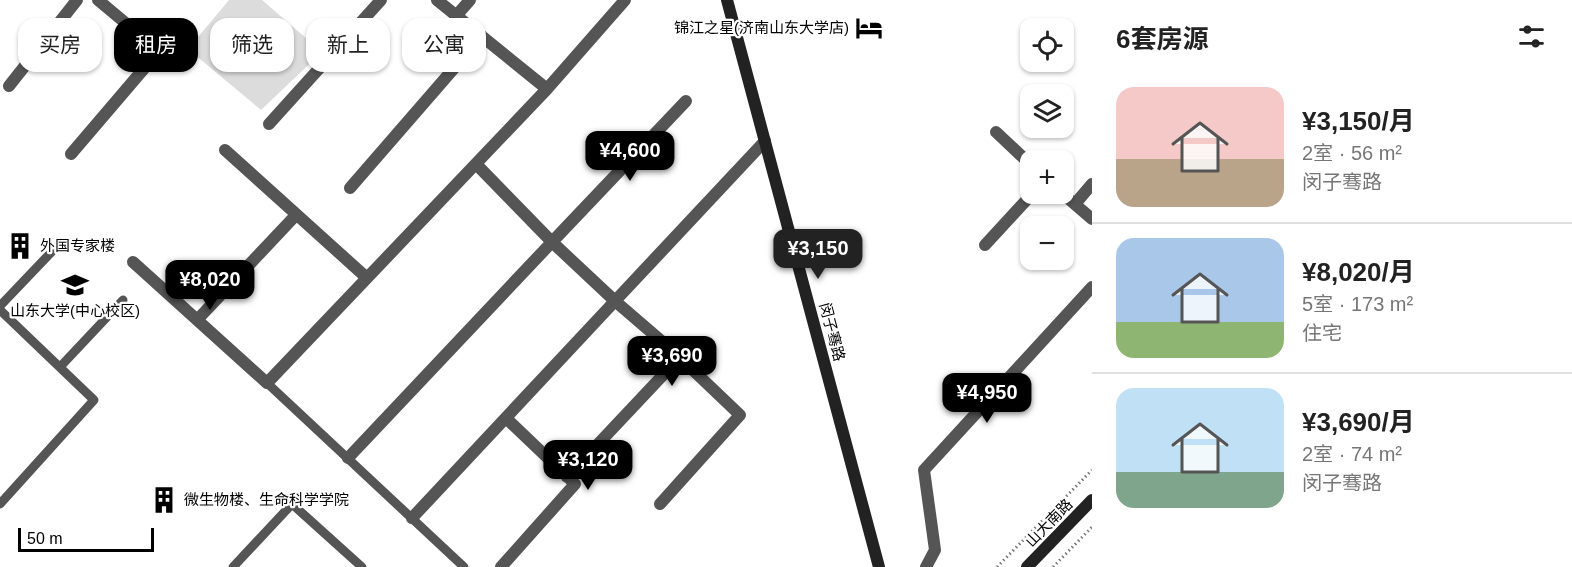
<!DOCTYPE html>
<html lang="zh">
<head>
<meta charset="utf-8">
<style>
	:root { --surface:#fff; --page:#f6f6f6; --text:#222; --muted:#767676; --line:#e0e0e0; --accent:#000 }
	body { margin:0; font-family:Helvetica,"Noto Sans SC",sans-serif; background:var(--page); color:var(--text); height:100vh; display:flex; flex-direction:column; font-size:22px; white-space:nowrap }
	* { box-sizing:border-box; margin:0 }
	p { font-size:20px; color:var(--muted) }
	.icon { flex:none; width:33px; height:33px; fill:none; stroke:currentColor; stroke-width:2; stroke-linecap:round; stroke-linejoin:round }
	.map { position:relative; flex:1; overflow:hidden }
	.sheet { display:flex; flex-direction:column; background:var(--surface); width:480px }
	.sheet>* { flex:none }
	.guide { position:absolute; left:18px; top:18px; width:570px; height:54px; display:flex; gap:12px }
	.buttons { position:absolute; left:1020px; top:18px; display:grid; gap:12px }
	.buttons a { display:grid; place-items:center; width:54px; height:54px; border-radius:12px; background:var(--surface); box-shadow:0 2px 4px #0004; font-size:30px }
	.scale { position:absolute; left:18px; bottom:15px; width:136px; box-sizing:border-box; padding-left:6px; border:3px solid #000; border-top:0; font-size:16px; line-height:21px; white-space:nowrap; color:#000; -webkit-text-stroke:4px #fff; paint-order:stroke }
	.price { position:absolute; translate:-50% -51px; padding:0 14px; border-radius:12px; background:var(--accent); color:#fff; font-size:20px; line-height:39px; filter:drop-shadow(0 2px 3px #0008) }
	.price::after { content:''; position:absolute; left:50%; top:36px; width:18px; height:14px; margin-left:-9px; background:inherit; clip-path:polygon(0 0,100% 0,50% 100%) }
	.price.on { background:#222; color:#fff }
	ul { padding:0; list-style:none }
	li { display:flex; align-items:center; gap:18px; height:150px; padding:0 24px }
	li+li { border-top:2px solid var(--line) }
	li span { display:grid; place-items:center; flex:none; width:168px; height:120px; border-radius:18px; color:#555 }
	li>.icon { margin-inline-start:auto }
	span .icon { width:72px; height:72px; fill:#fffc; stroke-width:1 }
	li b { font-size:26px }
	h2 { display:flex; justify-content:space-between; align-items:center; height:72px; padding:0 24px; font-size:26px }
	.pill { padding:0 21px; border-radius:18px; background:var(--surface); box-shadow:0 2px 4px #0004; font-size:21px; line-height:54px }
	.pill.on { background:var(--accent); color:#fff }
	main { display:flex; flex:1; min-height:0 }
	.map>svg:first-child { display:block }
	.green { fill:#dcdcdc }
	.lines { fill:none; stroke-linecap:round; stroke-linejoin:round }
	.path { stroke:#777; stroke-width:3; stroke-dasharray:1.5 3; stroke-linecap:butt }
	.lane { stroke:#555; stroke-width:9 }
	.street { stroke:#555; stroke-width:12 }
	.secondary { stroke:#222; stroke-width:12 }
	.labels { text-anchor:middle; stroke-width:4.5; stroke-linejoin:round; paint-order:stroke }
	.poi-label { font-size:15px; fill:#000; stroke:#fff; text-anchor:start }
	.street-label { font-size:15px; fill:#000; stroke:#fff }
</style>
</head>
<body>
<main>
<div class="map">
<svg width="1092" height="567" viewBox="0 0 1092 567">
	<rect width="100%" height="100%" fill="#fff"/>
	<path class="green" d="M 229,0 L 262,0 L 322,52 L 261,110 L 188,49 Z"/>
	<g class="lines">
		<path class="path" d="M 997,567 L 1092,470
			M 1053,567 L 1092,527"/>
		<path class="lane" d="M 0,306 L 61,242
			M 0,310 L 94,400 L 0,504
			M 60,367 L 123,300
			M 267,383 L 464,567
			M 233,567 L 292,504 L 362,567"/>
		<path class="street" d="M 437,0 L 547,89
			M 456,16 L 470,0
			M 9,86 L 77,0
			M 269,124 L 381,0
			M 996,132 L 1030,164
			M 225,150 L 367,278
			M 71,154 L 159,51 L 98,0
			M 350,188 L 482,36
			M 1063,194 L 1092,219
			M 1075,204 L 1092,184
			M 985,245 L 1032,194
			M 133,262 L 267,383 L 547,89 L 625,0
			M 197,320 L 296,215
			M 348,458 L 552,242 L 476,164
			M 567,477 L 680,357 L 615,301 L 765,141
			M 660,504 L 740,415 L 675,353
			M 412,518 L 615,301 L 552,242 L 686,101
			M 501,567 L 575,484 L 506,418
			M 926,567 L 935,550 L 924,470 L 1092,287"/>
		<path class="secondary" d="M 727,0 L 879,567
			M 1027,567 L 1092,500"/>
	</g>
	<defs>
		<symbol id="hotel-bare" viewBox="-9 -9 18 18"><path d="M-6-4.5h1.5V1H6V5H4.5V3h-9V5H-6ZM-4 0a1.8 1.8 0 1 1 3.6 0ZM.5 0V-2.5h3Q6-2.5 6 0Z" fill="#000" stroke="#fff" stroke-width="2.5" paint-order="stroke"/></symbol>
		<symbol id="building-bare" viewBox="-9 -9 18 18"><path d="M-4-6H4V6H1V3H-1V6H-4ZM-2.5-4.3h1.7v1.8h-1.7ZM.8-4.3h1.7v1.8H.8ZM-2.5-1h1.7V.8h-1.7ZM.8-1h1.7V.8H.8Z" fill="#000" stroke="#fff" stroke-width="2.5" paint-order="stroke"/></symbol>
		<symbol id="university-bare" viewBox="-9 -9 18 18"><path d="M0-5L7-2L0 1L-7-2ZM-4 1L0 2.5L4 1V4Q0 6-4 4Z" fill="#000" stroke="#fff" stroke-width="2.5" paint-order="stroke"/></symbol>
	</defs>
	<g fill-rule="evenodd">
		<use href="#hotel-bare" x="850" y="9" width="38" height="38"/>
		<use href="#building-bare" x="1" y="227" width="38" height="38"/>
		<use href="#university-bare" x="56" y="266" width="38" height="38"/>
		<use href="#building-bare" x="145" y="481" width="38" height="38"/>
	</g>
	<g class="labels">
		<g class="poi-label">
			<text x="849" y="33" text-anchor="end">锦江之星(济南山东大学店)</text>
			<text x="40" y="251">外国专家楼</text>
			<text x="75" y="316" text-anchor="middle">山东大学(中心校区)</text>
			<text x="184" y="505">微生物楼、生命科学学院</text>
		</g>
		<g class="street-label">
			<text transform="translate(832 332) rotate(75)" y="5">闵子骞路</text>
			<text transform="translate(1049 523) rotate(-46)" y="5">山大南路</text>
		</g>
	</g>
</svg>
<div class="buttons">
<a><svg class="icon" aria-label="locate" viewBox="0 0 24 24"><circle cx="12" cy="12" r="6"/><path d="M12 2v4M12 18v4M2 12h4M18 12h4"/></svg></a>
<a><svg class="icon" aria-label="layers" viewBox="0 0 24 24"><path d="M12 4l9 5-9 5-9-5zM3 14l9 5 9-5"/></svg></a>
<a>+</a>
<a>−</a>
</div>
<div class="scale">50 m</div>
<b class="price" style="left:630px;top:182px">¥4,600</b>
<b class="price on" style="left:818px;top:280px">¥3,150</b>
<b class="price" style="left:210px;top:311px">¥8,020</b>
<b class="price" style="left:672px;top:387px">¥3,690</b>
<b class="price" style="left:987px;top:424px">¥4,950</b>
<b class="price" style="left:588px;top:491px">¥3,120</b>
<div class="guide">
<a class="pill">买房</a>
<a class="pill on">租房</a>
<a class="pill">筛选</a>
<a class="pill">新上</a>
<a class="pill">公寓</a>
</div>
</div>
<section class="sheet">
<h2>6套房源<svg class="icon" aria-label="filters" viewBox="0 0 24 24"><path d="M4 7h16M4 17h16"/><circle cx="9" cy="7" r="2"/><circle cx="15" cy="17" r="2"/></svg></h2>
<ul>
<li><span style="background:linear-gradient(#f6c9c9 60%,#b9a48a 0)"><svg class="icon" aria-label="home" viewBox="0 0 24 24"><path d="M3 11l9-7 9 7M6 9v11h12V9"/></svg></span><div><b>¥3,150/月</b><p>2室 · 56 m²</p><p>闵子骞路</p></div></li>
<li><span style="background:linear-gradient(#a9c7e8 70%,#8fb573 0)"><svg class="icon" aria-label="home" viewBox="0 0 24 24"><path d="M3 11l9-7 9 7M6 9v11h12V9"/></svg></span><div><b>¥8,020/月</b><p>5室 · 173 m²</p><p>住宅</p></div></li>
<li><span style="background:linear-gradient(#bfe0f5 70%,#7fa58c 0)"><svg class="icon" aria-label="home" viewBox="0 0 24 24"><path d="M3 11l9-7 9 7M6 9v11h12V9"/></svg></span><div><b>¥3,690/月</b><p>2室 · 74 m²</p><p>闵子骞路</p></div></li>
</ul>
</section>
</main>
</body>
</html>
